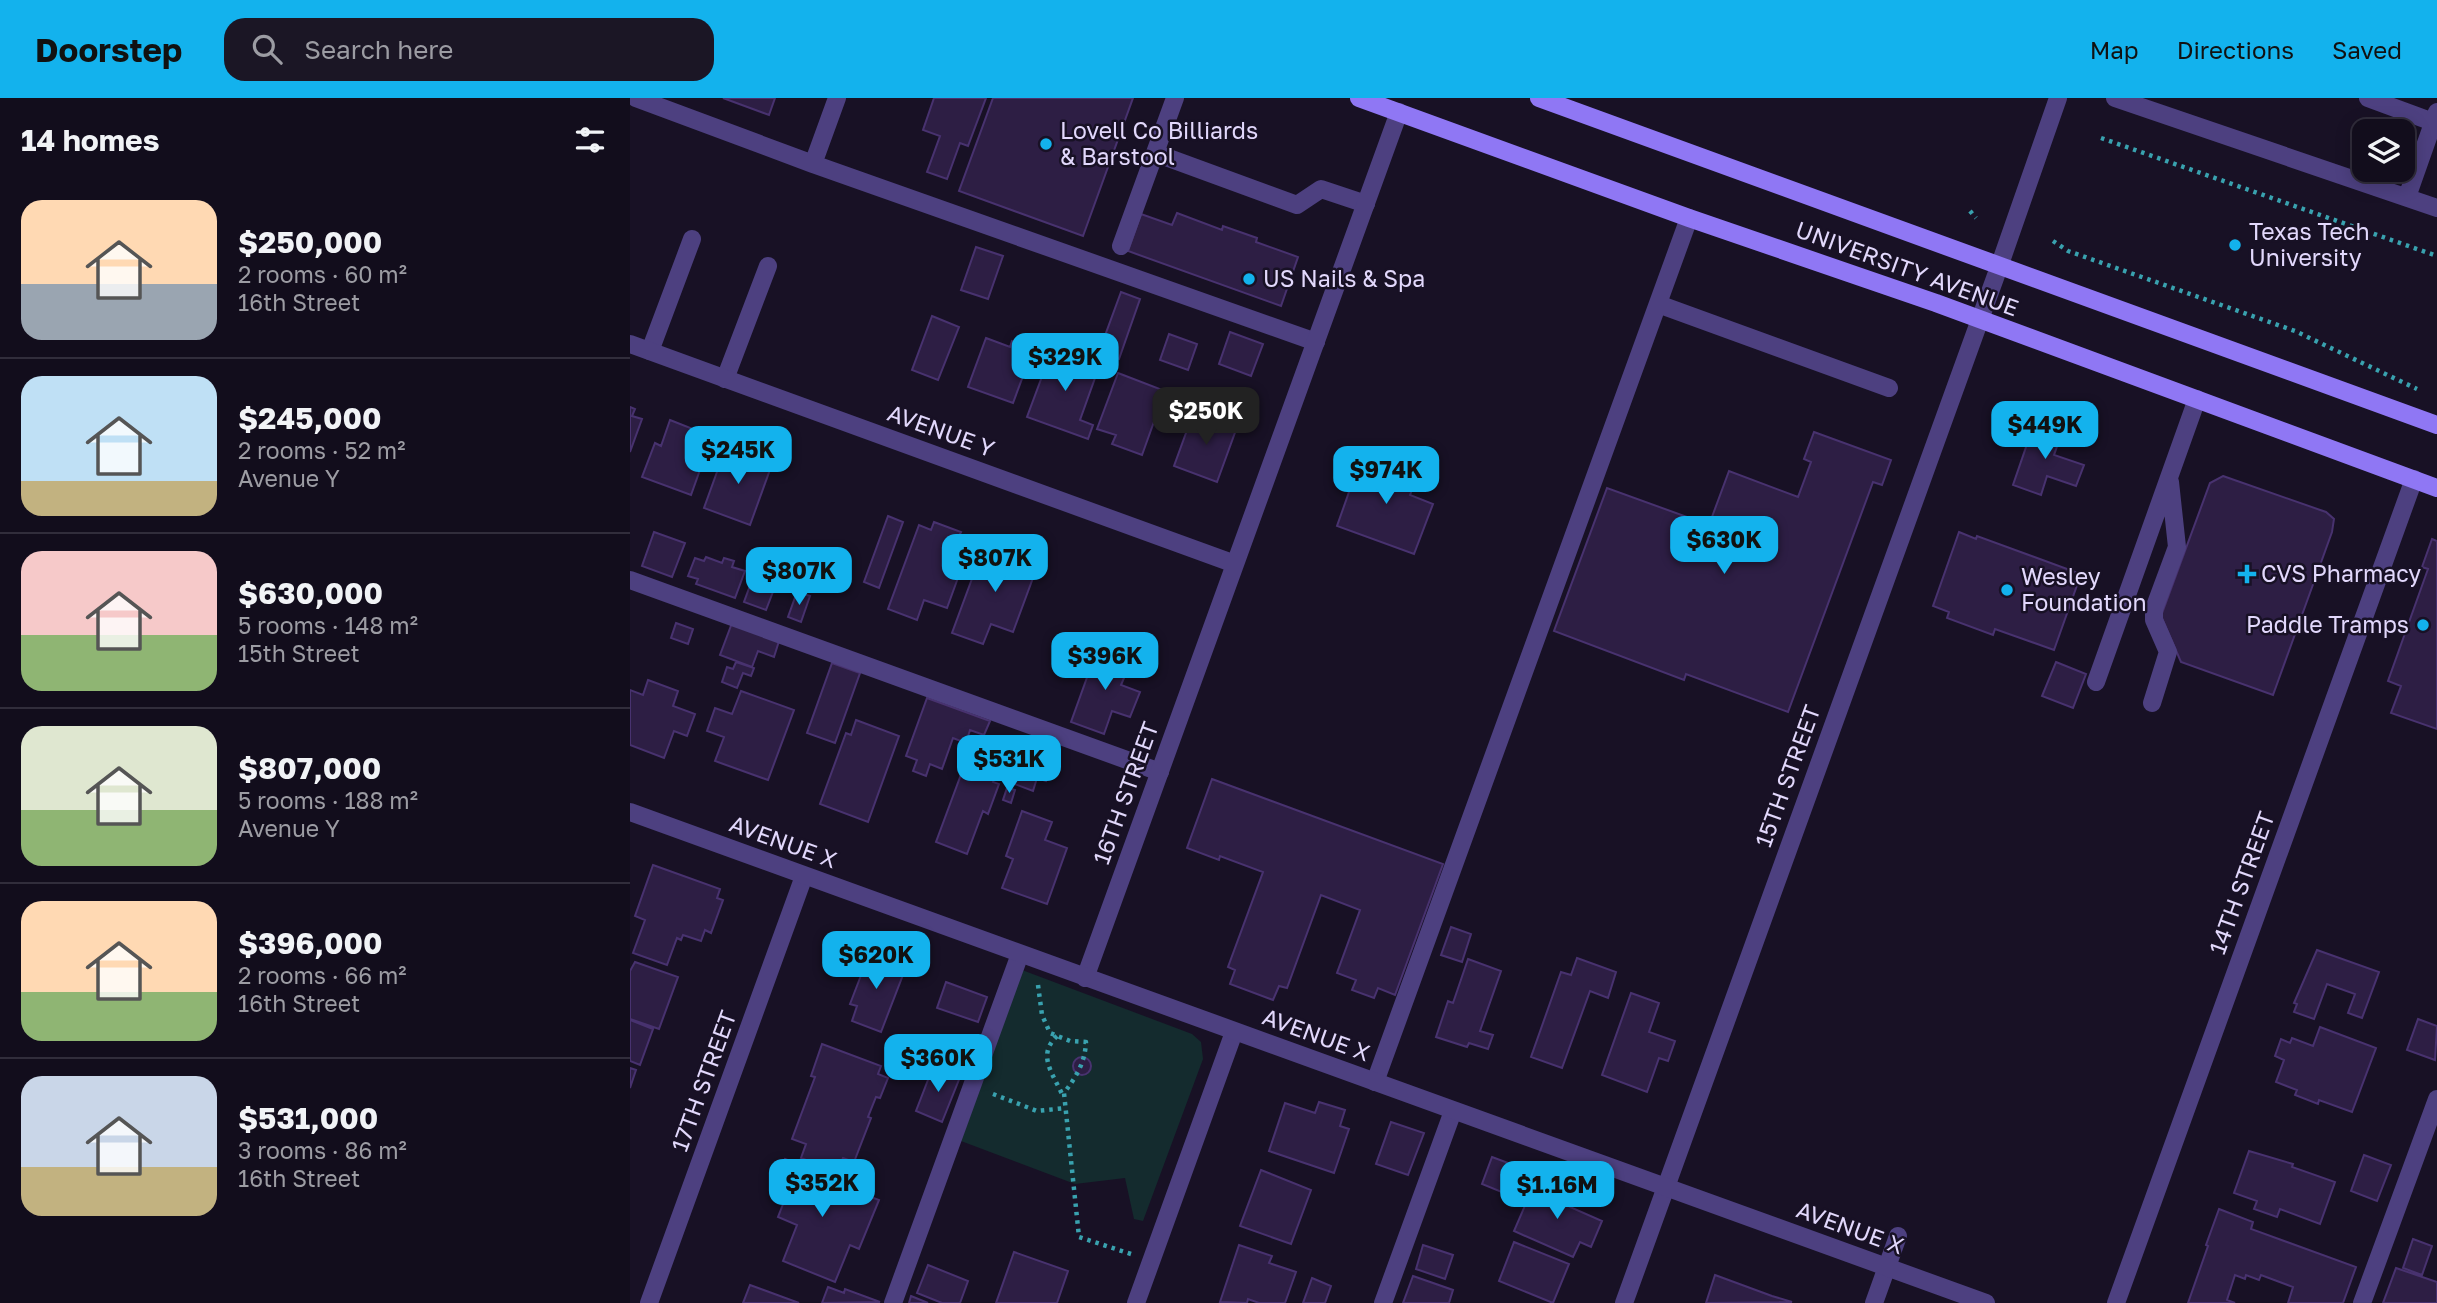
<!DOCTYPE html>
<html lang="en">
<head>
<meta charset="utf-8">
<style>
	:root { --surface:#120d1c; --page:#1b1625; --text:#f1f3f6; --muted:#9c9ca3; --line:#312d3b; --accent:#13b2ed }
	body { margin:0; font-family:"Golos Text",sans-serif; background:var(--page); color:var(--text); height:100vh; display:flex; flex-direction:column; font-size:26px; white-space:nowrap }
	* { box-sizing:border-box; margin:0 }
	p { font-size:23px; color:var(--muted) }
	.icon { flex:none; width:38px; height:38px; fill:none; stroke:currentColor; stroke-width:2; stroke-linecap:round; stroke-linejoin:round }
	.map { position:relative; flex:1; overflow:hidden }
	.drawer { display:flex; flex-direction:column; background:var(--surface); width:630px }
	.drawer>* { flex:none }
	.buttons { position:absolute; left:1722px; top:21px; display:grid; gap:14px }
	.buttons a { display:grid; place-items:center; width:63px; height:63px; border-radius:14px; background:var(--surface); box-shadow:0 4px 18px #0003,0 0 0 2px var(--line); font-size:35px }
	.price { position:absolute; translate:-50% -60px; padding:0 16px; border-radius:14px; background:var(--accent); color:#111; font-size:23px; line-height:46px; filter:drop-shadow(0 2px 4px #0008) }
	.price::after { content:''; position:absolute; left:50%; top:42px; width:21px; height:16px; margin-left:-10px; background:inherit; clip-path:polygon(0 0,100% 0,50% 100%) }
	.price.current { background:#222; color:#fff }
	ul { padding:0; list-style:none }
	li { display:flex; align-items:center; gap:21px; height:175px; padding:0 21px }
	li+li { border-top:2px solid var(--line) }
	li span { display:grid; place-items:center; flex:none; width:196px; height:140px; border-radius:21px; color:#555 }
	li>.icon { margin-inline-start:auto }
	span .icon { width:84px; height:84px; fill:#fffc; stroke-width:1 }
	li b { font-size:30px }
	h2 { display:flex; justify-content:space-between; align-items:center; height:84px; padding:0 21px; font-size:30px }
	header { display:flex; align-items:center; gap:42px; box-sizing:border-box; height:98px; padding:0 35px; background:var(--accent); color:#111 }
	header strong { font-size:33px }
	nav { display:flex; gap:38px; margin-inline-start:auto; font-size:24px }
	.search { width:490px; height:63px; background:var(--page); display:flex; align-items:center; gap:18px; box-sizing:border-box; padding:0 24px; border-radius:21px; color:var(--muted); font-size:26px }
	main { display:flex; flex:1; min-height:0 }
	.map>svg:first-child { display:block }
	.green { fill:#142b2e }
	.building { fill:#2d1e44; stroke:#48326f; stroke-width:2 }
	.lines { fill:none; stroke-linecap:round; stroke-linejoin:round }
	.path { stroke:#39a2af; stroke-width:4.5; stroke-dasharray:3.5 5; stroke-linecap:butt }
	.service { stroke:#4d4080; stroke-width:18 }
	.minor { stroke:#4d4080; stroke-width:18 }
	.tertiary { stroke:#4d4080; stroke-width:18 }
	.secondary { stroke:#8f77f4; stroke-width:18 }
	.poi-dot { fill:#13b2ed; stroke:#181125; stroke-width:2.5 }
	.labels { text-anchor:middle; stroke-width:5; stroke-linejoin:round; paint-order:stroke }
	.poi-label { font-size:23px; fill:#e2d8fc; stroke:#181125; text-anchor:start }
	.street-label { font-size:23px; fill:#e2d8fc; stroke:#181125 }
</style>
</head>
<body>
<header>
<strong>Doorstep</strong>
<div class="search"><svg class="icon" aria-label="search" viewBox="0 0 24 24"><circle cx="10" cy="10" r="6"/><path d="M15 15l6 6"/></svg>Search here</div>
<nav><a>Map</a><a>Directions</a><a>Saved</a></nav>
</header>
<main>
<section class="drawer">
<h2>14 homes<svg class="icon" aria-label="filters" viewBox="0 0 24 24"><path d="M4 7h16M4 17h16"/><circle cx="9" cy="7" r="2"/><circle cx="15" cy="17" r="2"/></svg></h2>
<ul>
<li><span style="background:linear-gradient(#ffd9b3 60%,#9aa5b1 0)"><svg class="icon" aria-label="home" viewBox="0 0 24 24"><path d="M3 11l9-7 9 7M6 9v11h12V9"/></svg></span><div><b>$250,000</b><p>2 rooms · 60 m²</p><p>16th Street</p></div></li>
<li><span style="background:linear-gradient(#bfe0f5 75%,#c2b280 0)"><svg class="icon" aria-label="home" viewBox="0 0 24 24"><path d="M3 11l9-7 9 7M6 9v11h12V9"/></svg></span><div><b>$245,000</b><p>2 rooms · 52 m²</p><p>Avenue Y</p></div></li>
<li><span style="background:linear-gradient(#f6c9c9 60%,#8fb573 0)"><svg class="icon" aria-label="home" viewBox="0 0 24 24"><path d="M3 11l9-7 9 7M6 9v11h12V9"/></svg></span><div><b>$630,000</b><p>5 rooms · 148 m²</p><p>15th Street</p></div></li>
<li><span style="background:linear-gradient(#dfe7d0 60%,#8fb573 0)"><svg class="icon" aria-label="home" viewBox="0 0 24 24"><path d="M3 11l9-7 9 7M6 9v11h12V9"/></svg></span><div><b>$807,000</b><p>5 rooms · 188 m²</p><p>Avenue Y</p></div></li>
<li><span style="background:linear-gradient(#ffd9b3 65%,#8fb573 0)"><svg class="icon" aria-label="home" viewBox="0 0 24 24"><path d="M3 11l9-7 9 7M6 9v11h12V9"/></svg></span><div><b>$396,000</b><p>2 rooms · 66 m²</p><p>16th Street</p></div></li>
<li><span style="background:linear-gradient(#c9d6e8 65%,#c2b280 0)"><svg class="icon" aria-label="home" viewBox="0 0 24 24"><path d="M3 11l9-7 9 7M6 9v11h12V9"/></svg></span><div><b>$531,000</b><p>3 rooms · 86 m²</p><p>16th Street</p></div></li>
</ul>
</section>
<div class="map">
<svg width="1807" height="1205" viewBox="0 0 1807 1205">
	<rect width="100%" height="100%" fill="#181125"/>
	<path class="green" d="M 392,872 L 562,936 L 571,944 L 573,961 L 513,1123 L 504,1121 L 495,1080 L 445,1086 L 331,1043 Z"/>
	<path class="building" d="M 93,0 L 145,0 L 139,17 Z
		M 304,0 L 356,0 L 338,48 L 330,45 L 317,81 L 297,74 L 310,38 L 293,32 Z
		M 363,0 L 503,0 L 453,138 L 329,93 Z
		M 547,115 L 592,132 L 593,128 L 627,140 L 626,144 L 668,159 L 651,208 L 498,153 L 511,116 L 542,127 Z
		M 346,149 L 373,158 L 358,201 L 331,192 Z
		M 491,194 L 510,201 L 489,261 L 469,254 Z
		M 302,218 L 329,229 L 308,282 L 282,272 Z
		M 600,234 L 633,246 L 621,278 L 589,266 Z
		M 539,236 L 567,246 L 558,272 L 530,262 Z
		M 356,240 L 380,249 L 382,243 L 403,251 L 383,305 L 338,289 Z
		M 423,249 L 470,266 L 450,322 L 463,327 L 458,341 L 397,319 Z
		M 488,275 L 535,293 L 512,357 L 482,346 L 486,337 L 467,331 Z
		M 0,309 L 5,311 L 2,318 L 12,321 L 0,354 Z
		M 564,313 L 607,329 L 587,384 L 544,368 Z
		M 40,322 L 63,331 L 62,334 L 81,341 L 61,397 L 12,379 L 25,345 L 31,348 Z
		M 1405,323 L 1433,332 L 1424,357 L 1454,367 L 1446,388 L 1417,378 L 1411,397 L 1383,387 Z
		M 1184,334 L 1261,362 L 1252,387 L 1243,384 L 1158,614 L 1056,576 L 1054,582 L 924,533 L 977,390 L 1079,427 L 1099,373 L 1168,399 L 1181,364 L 1174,361 Z
		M 96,349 L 142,366 L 120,427 L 74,410 Z
		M 739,356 L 789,374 L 780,397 L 803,406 L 784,456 L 707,428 L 725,377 L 731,379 Z
		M 1593,378 L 1696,414 L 1704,421 L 1702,434 L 1643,597 L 1551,564 L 1531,518 L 1580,385 Z
		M 258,418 L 273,424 L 249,490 L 234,484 Z
		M 304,424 L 331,434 L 328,440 L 341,444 L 317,510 L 294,502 L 287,522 L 258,511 L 289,427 L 301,432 Z
		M 24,434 L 55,445 L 42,479 L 12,468 Z
		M 1329,434 L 1346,441 L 1347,438 L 1451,476 L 1424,552 L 1365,531 L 1363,537 L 1317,520 L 1319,514 L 1303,508 Z
		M 1802,441 L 1807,443 L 1807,631 L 1761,615 L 1771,588 L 1758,583 L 1798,471 L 1792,469 Z
		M 369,447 L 398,458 L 395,464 L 407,469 L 383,534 L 361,526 L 353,546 L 322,535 L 353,451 L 366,455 Z
		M 132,455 L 159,465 L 151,488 L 146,486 L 136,512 L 114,504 Z
		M 76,459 L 92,465 L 94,460 L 104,463 L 102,469 L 115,473 L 105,500 L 66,486 L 68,481 L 58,478 L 65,460 L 74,463 Z
		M 167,494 L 180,498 L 171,524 L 158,519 Z
		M 46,525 L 63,531 L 58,546 L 41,540 Z
		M 102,525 L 149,543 L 144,559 L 128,553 L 122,569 L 90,557 Z
		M 468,549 L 502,561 L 491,587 L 510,594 L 500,619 L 482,613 L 474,636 L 441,624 Z
		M 106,564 L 124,570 L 121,578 L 113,575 L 107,590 L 92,584 L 97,569 L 103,571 Z
		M 1426,564 L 1456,576 L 1443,610 L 1412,598 Z
		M 202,565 L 230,575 L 205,645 L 177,635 Z
		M 18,582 L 48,593 L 43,608 L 65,616 L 57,638 L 44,633 L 34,660 L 0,647 L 0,592 L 13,597 Z
		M 111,593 L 164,612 L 138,682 L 85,663 L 94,639 L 77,633 L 85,610 L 102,616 Z
		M 297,600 L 360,623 L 354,637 L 340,632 L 336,645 L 323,640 L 312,671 L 300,666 L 296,678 L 283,673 L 287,662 L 276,658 Z
		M 226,622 L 269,638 L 238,724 L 190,706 L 216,635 L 221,637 Z
		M 395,640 L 427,652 L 416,683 L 407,680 L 403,693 L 382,685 L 387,672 L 384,671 Z
		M 336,663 L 367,674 L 363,684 L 369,686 L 358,716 L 353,713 L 337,756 L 306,744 Z
		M 582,681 L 813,766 L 765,897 L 748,890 L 744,900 L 722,892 L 726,882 L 707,875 L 730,812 L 691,797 L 657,890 L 649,888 L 643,902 L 600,886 L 605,872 L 598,869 L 633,774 L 590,758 L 589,762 L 557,750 Z
		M 377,690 L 385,692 L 381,705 L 373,702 Z
		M 392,713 L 422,724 L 415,742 L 437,750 L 417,806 L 372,790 L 383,761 L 376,758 Z
		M 23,767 L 90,791 L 87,800 L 93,802 L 81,835 L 75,832 L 71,843 L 53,837 L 51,842 L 47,840 L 37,867 L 3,855 L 15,822 L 5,818 Z
		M 821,829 L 841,836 L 832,864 L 811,857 Z
		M 1687,852 L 1749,874 L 1732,920 L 1718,915 L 1725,896 L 1697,886 L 1684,921 L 1664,914 L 1667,906 L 1664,905 Z
		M 240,854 L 276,869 L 251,934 L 222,923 L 227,908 L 220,906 Z
		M 947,860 L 986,874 L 978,900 L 960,893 L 932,970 L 901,959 L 931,874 L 941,877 Z
		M 838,861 L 871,873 L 850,933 L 863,937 L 858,951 L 839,945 L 837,949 L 806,939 L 818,903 L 823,905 Z
		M 5,864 L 48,879 L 29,931 L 0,921 L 0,873 Z
		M 316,884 L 357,899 L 348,924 L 307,910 Z
		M 1001,895 L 1029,905 L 1019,934 L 1045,943 L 1038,963 L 1029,960 L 1017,994 L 972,977 Z
		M 1788,921 L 1807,928 L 1805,962 L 1777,952 Z
		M 0,922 L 23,931 L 10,967 L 0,963 Z
		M 1690,929 L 1746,950 L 1722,1014 L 1689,1002 L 1688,1006 L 1665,997 L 1667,992 L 1646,984 L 1654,962 L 1645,958 L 1651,941 L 1660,945 L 1662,940 L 1683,948 Z
		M 192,946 L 251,968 L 248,976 L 258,980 L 250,1000 L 246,999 L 238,1019 L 241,1020 L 224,1064 L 213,1060 L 207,1074 L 171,1060 L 176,1046 L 162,1041 L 185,979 L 181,978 Z
		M443 968a9 9 0 1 1 18 0a9 9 0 1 1-18 0Z
		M 303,969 L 330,979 L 312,1024 L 286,1013 Z
		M 0,970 L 6,972 L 0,990 Z
		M 689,1004 L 715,1012 L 710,1028 L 719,1031 L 704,1075 L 639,1053 L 655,1005 L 685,1015 Z
		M 761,1024 L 794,1035 L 778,1077 L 746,1066 Z
		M 1619,1053 L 1663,1066 L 1662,1069 L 1705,1084 L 1690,1126 L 1650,1111 L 1647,1119 L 1624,1111 L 1627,1103 L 1604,1095 Z
		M 1734,1057 L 1761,1067 L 1747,1103 L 1721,1093 Z
		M 862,1059 L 889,1069 L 879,1097 L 852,1086 Z
		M 155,1061 L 191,1075 L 189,1079 L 249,1102 L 229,1151 L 220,1147 L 205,1184 L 153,1163 L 167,1127 L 148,1119 L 157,1096 L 144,1090 Z
		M 631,1072 L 681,1092 L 661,1146 L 610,1128 Z
		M 925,1084 L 947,1094 L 940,1109 L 972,1123 L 961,1149 L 950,1144 L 943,1159 L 884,1133 L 903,1089 L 920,1096 Z
		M 1589,1111 L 1623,1124 L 1621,1131 L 1726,1169 L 1713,1205 L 1658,1205 L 1663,1189 L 1631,1177 L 1629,1182 L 1616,1177 L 1615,1181 L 1605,1177 L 1597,1202 L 1605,1205 L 1558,1205 L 1578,1148 L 1576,1147 Z
		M 1783,1141 L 1802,1148 L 1792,1177 L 1773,1170 Z
		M 884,1144 L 939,1166 L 923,1205 L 869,1183 Z
		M 609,1147 L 642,1158 L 639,1165 L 666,1174 L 655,1205 L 629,1205 L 618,1201 L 617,1205 L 590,1204 Z
		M 793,1147 L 823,1157 L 815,1181 L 786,1171 Z
		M 384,1154 L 438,1173 L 427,1205 L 366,1205 Z
		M 298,1167 L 338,1183 L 330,1205 L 312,1205 L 287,1195 Z
		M 1766,1170 L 1807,1184 L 1807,1205 L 1753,1205 Z
		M 1085,1177 L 1142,1198 L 1162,1204 L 1076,1205 Z
		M 783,1178 L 823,1192 L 819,1205 L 773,1205 Z
		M 682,1180 L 701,1188 L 695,1205 L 673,1205 Z
		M 120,1187 L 169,1205 L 113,1205 Z
		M 198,1189 L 214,1195 L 215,1191 L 250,1204 L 192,1205 Z
		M 281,1198 L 298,1205 L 279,1205 Z"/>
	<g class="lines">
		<path class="path" d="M 1471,40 L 1807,158
			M 1340,113 L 1346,120
			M 1423,143 L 1438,153 L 1665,233 L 1787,291
			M 408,887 L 412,917 L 420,935 L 440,943 L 456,944 C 455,965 446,979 434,995 L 449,1139 L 501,1156
			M 427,938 C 407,957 422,974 432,996
			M 363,996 L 407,1013 L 436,1010"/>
		<path class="service" d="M 6,0 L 183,66 L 207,0
			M 1485,0 L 1807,110
			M 1738,0 L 1803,24
			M 525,55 L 667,107 L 691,91 L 736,106
			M 183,66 L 686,244
			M 1777,99 L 1807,14
			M 491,148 L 545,0
			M 1369,169 L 1428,0
			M 1028,206 L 1259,290
			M 20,253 L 62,141
			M 95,281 L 138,168
			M 0,482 L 530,674
			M 1466,584 L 1567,301
			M 1522,605 L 1538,554 L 1524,522 L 1524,511 L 1547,449 L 1540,384
			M 745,984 L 1059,120
			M 263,1205 L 390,856
			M 753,1205 L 823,1013
			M 1244,1205 L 1268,1138
			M 1732,1205 L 1807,1001"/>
		<path class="minor" d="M 0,246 L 605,466
			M 455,880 L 769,14
			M 19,1205 L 174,778
			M 506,1205 L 604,934
			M 994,1205 L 1369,169
			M 1486,1205 L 1784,381"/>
		<path class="tertiary" d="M 0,714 L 1356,1205"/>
		<path class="secondary" d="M 729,0 L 1059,120 L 1306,205 L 1807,390
			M 909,0 L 1807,327"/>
	</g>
	<g class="poi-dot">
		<circle cx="416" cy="46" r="7"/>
		<circle cx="1605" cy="147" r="7"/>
		<circle cx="619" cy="181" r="7"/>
		<path d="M1613.5 465.5h7v7h7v7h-7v7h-7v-7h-7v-7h7z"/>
		<circle cx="1377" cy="492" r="7"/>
		<circle cx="1793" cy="527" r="7"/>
	</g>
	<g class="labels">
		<g class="poi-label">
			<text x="430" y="41">Lovell Co Billiards<tspan x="430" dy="26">&amp; Barstool</tspan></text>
			<text x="1619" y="142">Texas Tech<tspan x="1619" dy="26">University</tspan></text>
			<text x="633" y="189">US Nails &amp; Spa</text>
			<text x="1631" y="484">CVS Pharmacy</text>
			<text x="1391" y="487">Wesley<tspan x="1391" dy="26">Foundation</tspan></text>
			<text x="1779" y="535" text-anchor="end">Paddle Tramps</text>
		</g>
		<g class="street-label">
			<text transform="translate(1277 171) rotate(20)" y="8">UNIVERSITY AVENUE</text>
			<text transform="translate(311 333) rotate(20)" y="8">AVENUE Y</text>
			<text transform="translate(1158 678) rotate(-70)" y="8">15TH STREET</text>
			<text transform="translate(496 695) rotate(-70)" y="8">16TH STREET</text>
			<text transform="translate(153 744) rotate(20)" y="8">AVENUE X</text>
			<text transform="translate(1612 785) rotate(-70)" y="8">14TH STREET</text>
			<text transform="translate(686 937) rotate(20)" y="8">AVENUE X</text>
			<text transform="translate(74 983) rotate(-70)" y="8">17TH STREET</text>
			<text transform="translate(1220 1130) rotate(20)" y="8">AVENUE X</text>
		</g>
	</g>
</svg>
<div class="buttons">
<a><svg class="icon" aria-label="layers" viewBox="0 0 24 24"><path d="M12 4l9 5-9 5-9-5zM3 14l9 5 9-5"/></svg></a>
</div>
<b class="price" style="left:435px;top:295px">$329K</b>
<b class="price current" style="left:576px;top:349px">$250K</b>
<b class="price" style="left:1415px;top:363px">$449K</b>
<b class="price" style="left:108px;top:388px">$245K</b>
<b class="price" style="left:756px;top:408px">$974K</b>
<b class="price" style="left:1094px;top:478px">$630K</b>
<b class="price" style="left:365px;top:496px">$807K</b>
<b class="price" style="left:169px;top:509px">$807K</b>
<b class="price" style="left:475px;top:594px">$396K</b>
<b class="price" style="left:379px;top:697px">$531K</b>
<b class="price" style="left:246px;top:893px">$620K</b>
<b class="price" style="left:308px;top:996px">$360K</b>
<b class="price" style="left:192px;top:1121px">$352K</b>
<b class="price" style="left:927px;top:1123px">$1.16M</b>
</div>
</main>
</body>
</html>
